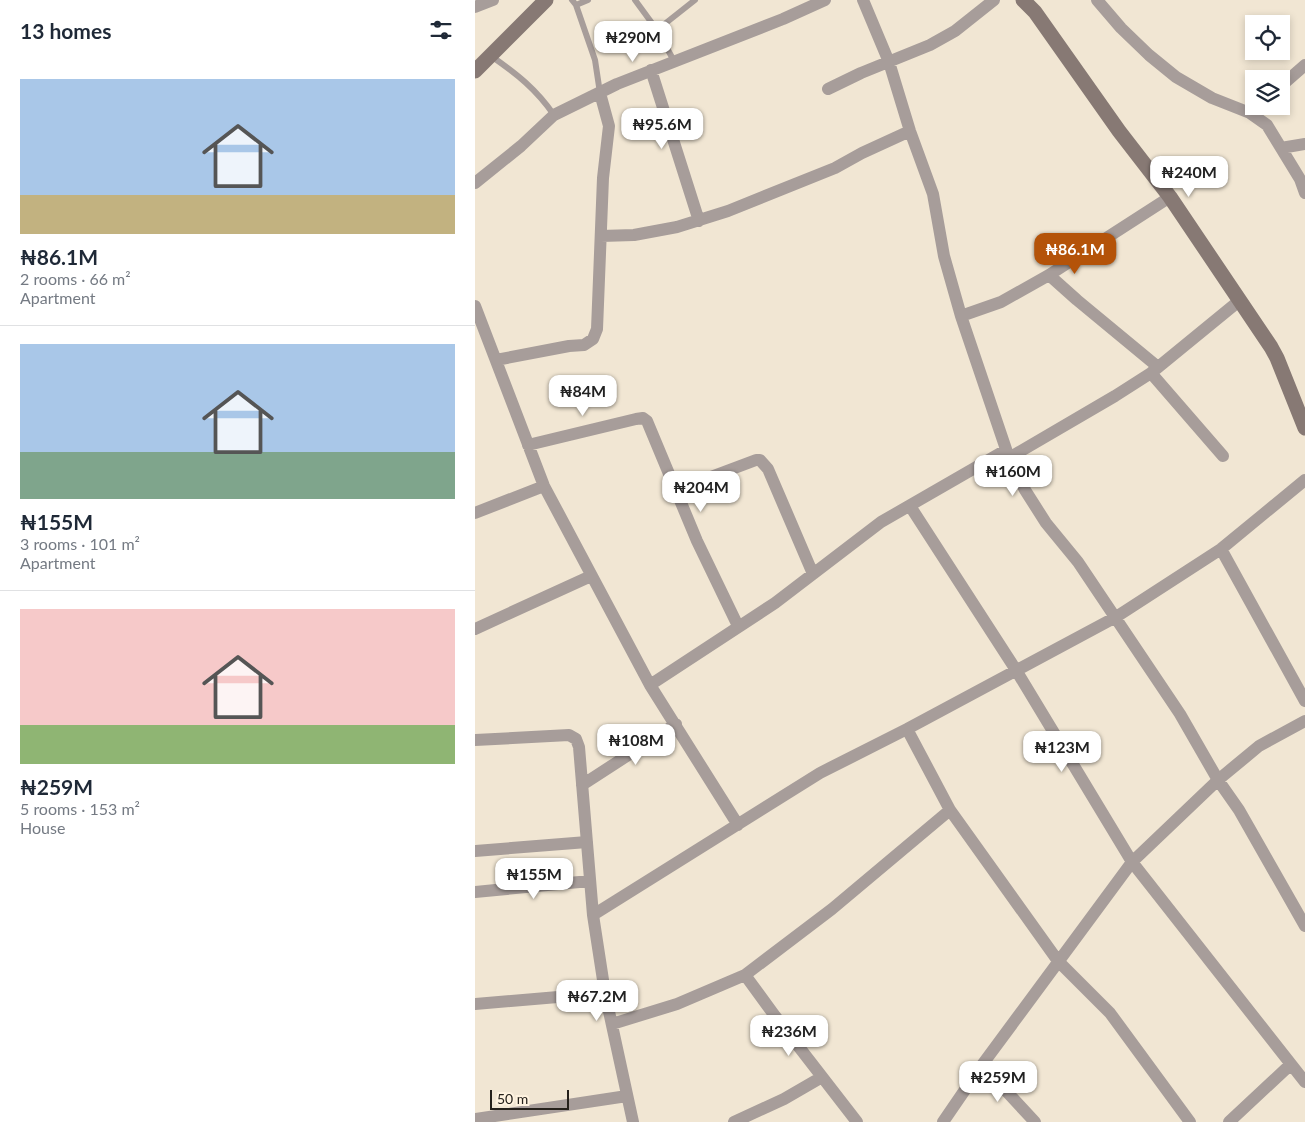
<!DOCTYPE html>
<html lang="en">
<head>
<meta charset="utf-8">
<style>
	:root { --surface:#fff; --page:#f6f6f7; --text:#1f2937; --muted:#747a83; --line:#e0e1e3; --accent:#b45309 }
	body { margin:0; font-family:Lato,sans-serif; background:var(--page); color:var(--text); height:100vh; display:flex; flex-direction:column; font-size:19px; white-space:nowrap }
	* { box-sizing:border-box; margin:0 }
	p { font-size:16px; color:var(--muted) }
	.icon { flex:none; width:28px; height:28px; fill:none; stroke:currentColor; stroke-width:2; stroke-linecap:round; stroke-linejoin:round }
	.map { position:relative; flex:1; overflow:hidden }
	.panel { display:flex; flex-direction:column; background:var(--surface); width:475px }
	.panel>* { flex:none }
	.controls { position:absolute; left:770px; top:15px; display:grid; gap:10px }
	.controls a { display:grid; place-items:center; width:45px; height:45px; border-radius:0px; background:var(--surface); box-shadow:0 2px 8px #0003; font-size:25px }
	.scale { position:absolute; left:15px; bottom:12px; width:79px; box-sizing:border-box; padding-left:5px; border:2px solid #25211b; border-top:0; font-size:14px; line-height:18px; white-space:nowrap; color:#25211b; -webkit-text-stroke:4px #fff3e0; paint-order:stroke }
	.price { position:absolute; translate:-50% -42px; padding:0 11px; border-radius:10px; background:#fff; color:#222; font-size:16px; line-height:32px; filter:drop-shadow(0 1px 2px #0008) }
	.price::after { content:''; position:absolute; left:50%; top:30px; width:15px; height:11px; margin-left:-8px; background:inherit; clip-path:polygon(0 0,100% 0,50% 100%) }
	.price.active { background:var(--accent); color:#fff }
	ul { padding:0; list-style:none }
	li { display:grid; align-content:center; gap:10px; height:265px; padding:0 20px }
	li+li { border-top:1px solid var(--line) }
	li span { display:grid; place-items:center; height:155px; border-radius:0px; color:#555 }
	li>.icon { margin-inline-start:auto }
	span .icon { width:90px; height:90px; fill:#fffc; stroke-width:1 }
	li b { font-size:21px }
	h2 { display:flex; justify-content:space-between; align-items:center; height:60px; padding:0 20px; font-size:21px }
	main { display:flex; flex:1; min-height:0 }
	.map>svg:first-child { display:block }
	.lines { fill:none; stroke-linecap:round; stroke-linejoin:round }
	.lane { stroke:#a79d9a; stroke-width:6 }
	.street { stroke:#a79d9a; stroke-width:12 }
	.secondary { stroke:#877974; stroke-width:15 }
</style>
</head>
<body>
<main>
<section class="panel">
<h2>13 homes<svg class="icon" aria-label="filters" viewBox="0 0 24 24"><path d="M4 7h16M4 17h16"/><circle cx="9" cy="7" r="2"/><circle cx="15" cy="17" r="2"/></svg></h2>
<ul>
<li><span style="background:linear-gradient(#a9c7e8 75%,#c2b280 0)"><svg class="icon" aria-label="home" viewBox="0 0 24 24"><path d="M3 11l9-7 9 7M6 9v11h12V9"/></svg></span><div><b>₦86.1M</b><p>2 rooms · 66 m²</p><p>Apartment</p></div></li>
<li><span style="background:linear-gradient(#a9c7e8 70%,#7fa58c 0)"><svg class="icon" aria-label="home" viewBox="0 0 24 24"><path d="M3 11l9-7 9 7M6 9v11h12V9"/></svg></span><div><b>₦155M</b><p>3 rooms · 101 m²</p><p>Apartment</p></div></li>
<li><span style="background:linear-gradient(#f6c9c9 75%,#8fb573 0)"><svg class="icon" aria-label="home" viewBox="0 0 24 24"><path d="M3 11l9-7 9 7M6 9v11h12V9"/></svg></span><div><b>₦259M</b><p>5 rooms · 153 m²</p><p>House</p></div></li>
</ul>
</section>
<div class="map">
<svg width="830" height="1122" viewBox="0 0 830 1122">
	<rect width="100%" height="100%" fill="#f1e6d3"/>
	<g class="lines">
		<path class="lane" d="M 97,0 L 101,5 L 120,60 L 125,93
			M 160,0 L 182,30 L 199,61
			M 101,5 L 113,0
			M 182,30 L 220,0
			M 16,56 C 42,74 61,89 79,115"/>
		<path class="street" d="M 388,0 L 414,62 L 435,131 L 458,194 L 469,256 L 486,316 L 534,458 L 550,490 L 571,523 L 603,562 L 705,714 L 743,780 L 764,810 L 830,926
			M 622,0 L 646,28 L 674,55 L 701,77 L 737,98 L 775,113 L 792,125 L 825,179 L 830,193
			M 0,7 L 18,0
			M 176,70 L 224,221
			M 806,86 L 830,65
			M 353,89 L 386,73 L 455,45 L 480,31 L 519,0
			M 806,148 L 830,144
			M 0,183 L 46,146 L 79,115 L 142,84 L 308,19 L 350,0
			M 126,236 L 159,235 L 202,227 L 253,211 L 360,168 L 387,153 L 435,131
			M 574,275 L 602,300 L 683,367
			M 0,306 L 69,486 L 175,685 L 263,825
			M 486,316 L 526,302 L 574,275 L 695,197
			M 21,360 L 94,346 L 109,345 L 118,339 L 122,329 L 128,178 L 134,126 L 125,93
			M 676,373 L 748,456
			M 53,445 L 161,419 L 168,418 L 172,421 L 222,541 L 263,626
			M 534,458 L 640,396 L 676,373 L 764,301
			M 201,490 L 281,460 L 285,460 L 293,469 L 338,574
			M 435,506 L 541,670 L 657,862 L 830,1082
			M 0,513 L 69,486
			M 746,549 L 830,701
			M 0,629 L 116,576
			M 175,685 L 300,603 L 406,522 L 531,450
			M 432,729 L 475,810 L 583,961 L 635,1013 L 715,1122
			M 0,740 L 94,735 L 101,739 L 104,747 L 118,915 L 130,993 L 158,1122
			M 107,785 L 201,724
			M 0,851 L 112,842
			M 0,892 L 115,881
			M 118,915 L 345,773 L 432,729 L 641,617 L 746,549 L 830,480
			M 270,975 L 300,1016 L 382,1122
			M 0,1004 L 130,993
			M 137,1024 L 202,1004 L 270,975 L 357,909 L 475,810
			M 507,1065 L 560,1122
			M 0,1119 L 152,1096
			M 259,1122 L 309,1099 L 347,1077
			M 468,1122 L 507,1065 L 657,862 L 743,780 L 784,746 L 830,721
			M 754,1122 L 815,1065"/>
		<path class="secondary" d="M 548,0 L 560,12 L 644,131 L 695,197 L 796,347 L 802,358 L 830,428
			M 0,71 L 71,0"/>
	</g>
</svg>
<div class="controls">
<a><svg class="icon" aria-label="locate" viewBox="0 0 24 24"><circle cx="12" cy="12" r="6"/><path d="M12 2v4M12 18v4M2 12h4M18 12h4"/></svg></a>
<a><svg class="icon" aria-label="layers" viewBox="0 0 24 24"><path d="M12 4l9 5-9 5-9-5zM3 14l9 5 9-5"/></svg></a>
</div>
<div class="scale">50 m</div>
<b class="price" style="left:158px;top:63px">₦290M</b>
<b class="price" style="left:187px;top:150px">₦95.6M</b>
<b class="price" style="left:714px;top:198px">₦240M</b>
<b class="price active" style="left:600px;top:275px">₦86.1M</b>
<b class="price" style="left:108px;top:417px">₦84M</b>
<b class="price" style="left:538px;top:497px">₦160M</b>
<b class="price" style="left:226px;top:513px">₦204M</b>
<b class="price" style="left:161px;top:766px">₦108M</b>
<b class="price" style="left:587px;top:773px">₦123M</b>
<b class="price" style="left:59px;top:900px">₦155M</b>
<b class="price" style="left:122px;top:1022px">₦67.2M</b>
<b class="price" style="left:314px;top:1057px">₦236M</b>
<b class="price" style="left:523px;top:1103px">₦259M</b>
</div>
</main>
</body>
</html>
